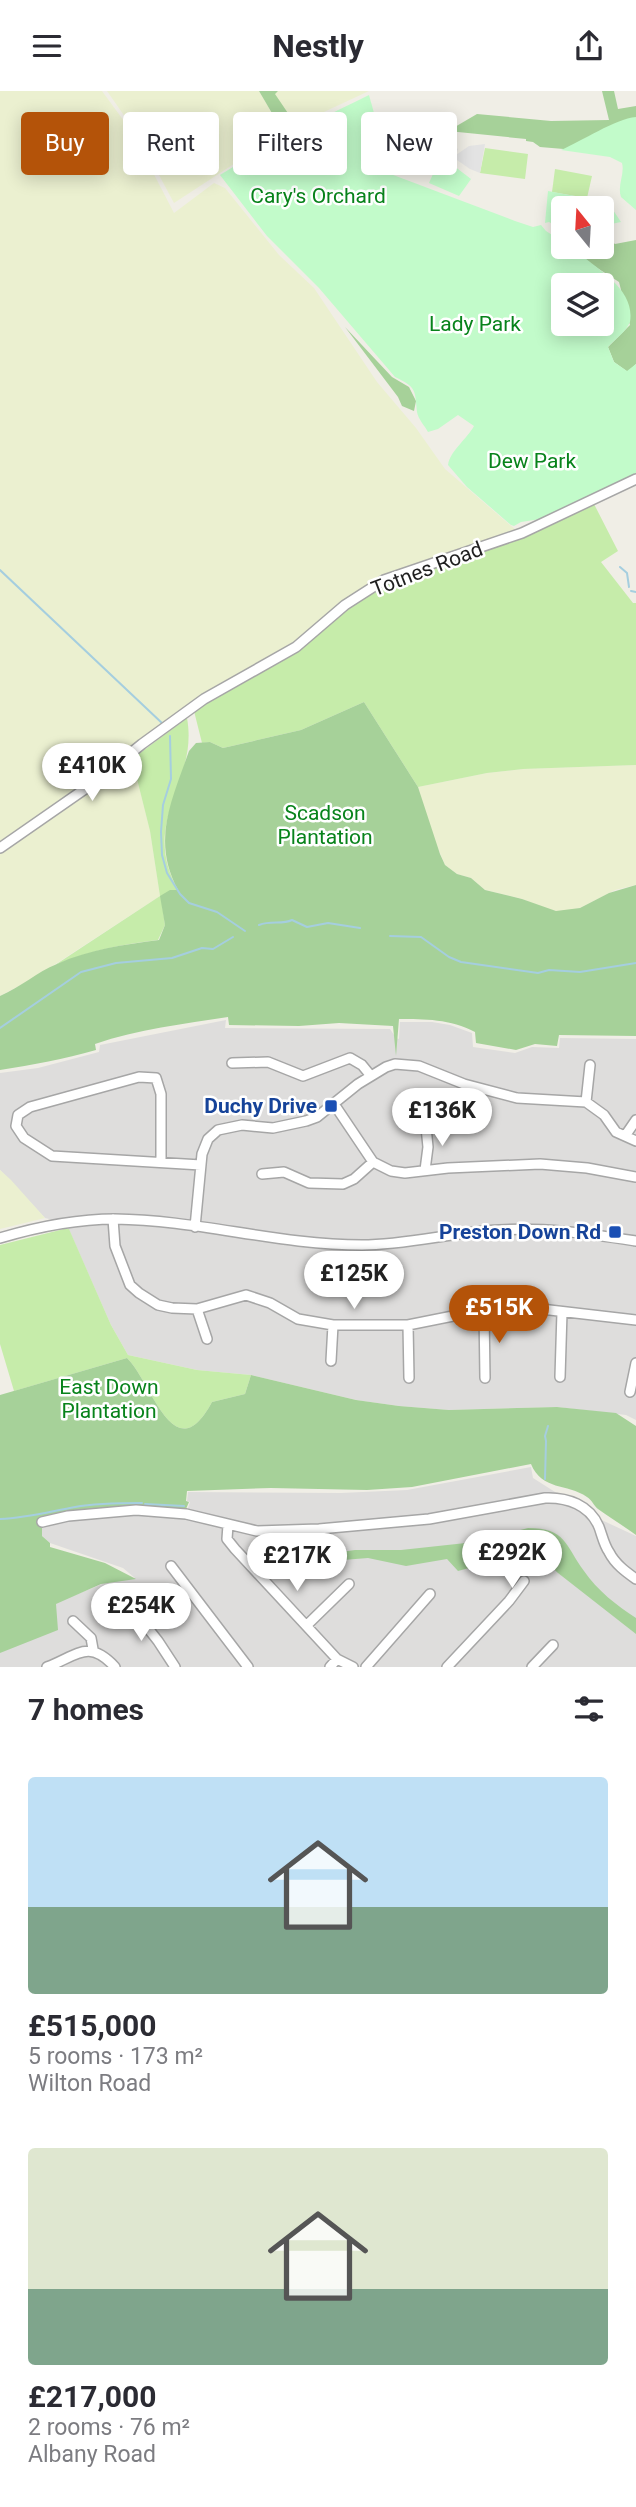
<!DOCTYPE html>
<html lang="en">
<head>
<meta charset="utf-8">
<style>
	:root { --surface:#fff; --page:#f2f2f3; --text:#2b2b33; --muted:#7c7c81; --accent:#b45309 }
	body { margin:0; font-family:Roboto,sans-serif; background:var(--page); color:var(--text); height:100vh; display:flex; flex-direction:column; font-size:26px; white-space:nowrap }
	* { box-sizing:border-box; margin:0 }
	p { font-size:23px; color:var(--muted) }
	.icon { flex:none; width:38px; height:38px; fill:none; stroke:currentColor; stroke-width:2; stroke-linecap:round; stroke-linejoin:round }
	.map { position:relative; height:1576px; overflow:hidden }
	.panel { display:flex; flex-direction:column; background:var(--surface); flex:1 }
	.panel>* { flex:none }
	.top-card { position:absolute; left:21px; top:21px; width:595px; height:63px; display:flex; gap:14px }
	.needle { width:46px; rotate:342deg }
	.controls { position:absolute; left:551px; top:105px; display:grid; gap:14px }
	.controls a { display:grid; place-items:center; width:63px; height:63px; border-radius:7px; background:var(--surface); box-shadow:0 4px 18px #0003; font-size:35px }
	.price { position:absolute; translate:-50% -60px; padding:0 16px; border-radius:24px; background:#fff; color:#222; font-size:23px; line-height:46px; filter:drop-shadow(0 2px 4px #0008) }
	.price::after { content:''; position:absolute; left:50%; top:42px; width:21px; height:16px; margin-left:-10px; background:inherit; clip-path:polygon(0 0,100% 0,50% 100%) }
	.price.selected { background:var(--accent); color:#fff }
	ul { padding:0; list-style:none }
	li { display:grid; align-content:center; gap:14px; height:371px; padding:0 28px }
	li span { display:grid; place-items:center; height:217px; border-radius:7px; color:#555 }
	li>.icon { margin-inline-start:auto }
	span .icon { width:126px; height:126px; fill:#fffc; stroke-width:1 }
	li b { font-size:30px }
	h2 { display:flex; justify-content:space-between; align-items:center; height:84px; padding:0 28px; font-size:30px }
	.pill { padding:0 24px; border-radius:7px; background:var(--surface); box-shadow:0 4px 18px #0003; font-size:24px; line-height:63px }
	.pill.selected { background:var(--accent); color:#fff }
	header { display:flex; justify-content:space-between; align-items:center; height:91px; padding:0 28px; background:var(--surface); font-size:32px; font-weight:700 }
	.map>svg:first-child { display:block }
	.residential { fill:#dedddc }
	.farmland { fill:#ebf0d0 }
	.grass { fill:#c6ecaa }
	.forest { fill:#a6d199 }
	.park { fill:#c2fbca; fill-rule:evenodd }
	.parking { fill:#e3e3e3 }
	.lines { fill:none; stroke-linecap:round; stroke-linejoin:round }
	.stream { stroke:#a5cedf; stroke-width:2 }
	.minor-casing { stroke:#a6a6a6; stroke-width:12 }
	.minor { stroke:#fff; stroke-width:9 }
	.transit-dot { fill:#1a4fb4; stroke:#fff; stroke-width:2.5 }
	.labels { text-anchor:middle; stroke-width:5; stroke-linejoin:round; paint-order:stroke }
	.park-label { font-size:21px; fill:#08831b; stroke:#fff }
	.street-label { font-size:21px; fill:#1f1f1f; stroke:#fff }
	.transit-label { font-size:21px; font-weight:bold; fill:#164399; stroke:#fff; text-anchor:end }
</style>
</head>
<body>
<header><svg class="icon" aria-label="menu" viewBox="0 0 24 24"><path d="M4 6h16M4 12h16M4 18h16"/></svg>Nestly<svg class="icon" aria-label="share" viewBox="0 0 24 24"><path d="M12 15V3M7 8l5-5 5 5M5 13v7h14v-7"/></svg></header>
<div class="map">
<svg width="636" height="1576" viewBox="0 0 636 1576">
	<rect width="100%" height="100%" fill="#f0eee6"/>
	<path class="residential" d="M 226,929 L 225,937 L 390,938 L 396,947 L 399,948 L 400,931 L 432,931 L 450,934 L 472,942 L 473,956 L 515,962 L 532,956 L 559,957 L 560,947 L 636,948 L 636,1329 L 626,1324 L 557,1316 L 449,1319 L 399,1315 L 356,1309 L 251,1284 L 197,1279 L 128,1264 L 111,1234 L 66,1132 L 45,1127 L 0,1079 L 0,982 L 38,977 L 99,961 L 100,954 Z
		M 531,1376 L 533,1387 L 593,1425 L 636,1445 L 636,1576 L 0,1576 L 0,1561 L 53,1520 L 55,1512 L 105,1492 L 135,1487 L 123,1477 L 50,1452 L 42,1445 L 42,1431 L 118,1420 L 186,1423 L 190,1411 L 187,1410 L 188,1401 L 341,1402 L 407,1399 Z"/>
	<path class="farmland" d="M 0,0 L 102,0 L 132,41 L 174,122 L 214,92 L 225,97 L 279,164 L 314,197 L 377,291 L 416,337 L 445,378 L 517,440 L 383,484 L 355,503 L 288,556 L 206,602 L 102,681 L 0,753 Z
		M 107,0 L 259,0 L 283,41 L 174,112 L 137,43 Z
		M 278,0 L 369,0 L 296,34 L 274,3 Z
		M 132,668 L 150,740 L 160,805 L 34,887 L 0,905 L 0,761 Z
		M 636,674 L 636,794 L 615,799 L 580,817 L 564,821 L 549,819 L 522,808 L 485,799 L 471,787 L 457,783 L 445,774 L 431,741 L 418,696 L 487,682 L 523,678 Z
		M 0,1079 L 11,1089 L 45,1127 L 0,1138 Z"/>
	<path class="grass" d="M 485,57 L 528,63 L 525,88 L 480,82 Z
		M 555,78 L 592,85 L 587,107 L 552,101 Z
		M 594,413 L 618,460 L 601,471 L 633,512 L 636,512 L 636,674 L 523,678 L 487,682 L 418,696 L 364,611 L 301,639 L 223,657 L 210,651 L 202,652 L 194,620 L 261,579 L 354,510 L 392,489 L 540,438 Z
		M 187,627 C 199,692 139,729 178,799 L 161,805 L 165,834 L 158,849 C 122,853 89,860 55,874 L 160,805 L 150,740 L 132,668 Z
		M 64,1138 L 69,1138 L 111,1234 L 128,1264 L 197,1279 L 251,1284 L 245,1303 L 212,1311 C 174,1382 152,1291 127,1267 L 14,1300 L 0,1253 L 0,1154 Z"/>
	<path class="forest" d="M 259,0 L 278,0 L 275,3 L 296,34 L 283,41 Z
		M 602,0 L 614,0 L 618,18 L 636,15 L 636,70 C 605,59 571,59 540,56 L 533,51 L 526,50 L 526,48 L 448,40 L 477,23 L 551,30 L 609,29 Z
		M 604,145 L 615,153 L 636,149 L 636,273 L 628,281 L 614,271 L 608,256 L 630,234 L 619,191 L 585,169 L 572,156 L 589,156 L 594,161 L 597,156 L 602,156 L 602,146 Z
		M 345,236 L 392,286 L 409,296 L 416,310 L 414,320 L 402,315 L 398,306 Z
		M 364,611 L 418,696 L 440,763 L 445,774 L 457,783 L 471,787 L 485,799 L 522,808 L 556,820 L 580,817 L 609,802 L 636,794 L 636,945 L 559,944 L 557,955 L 535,953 L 516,959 L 476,952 L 475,941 C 451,928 424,928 399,928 L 396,965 L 393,935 L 339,932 L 299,935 L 229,934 L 228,926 C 184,933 138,938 95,953 L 96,959 C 64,968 33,974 0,979 L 0,905 C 21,896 37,881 57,873 C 90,858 123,854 159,849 L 165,834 L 160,805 L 170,799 L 178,799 C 151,749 172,709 189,660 L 196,652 L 210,651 L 223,657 L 301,639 Z
		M 127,1267 C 152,1291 174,1382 212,1311 L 245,1303 L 251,1284 L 356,1309 L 399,1315 L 449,1319 L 557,1316 L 616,1322 L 636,1335 L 636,1444 C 624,1435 610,1427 598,1418 C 594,1415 592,1409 587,1406 C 567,1392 542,1400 531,1373 L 412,1396 L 367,1399 L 271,1397 L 187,1400 L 186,1410 L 189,1411 L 186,1418 C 137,1414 89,1414 42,1429 L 42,1445 L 50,1452 L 50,1456 L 105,1472 L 136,1488 L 101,1493 L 56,1513 L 58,1539 L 0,1562 L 0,1304 Z
		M 528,1437 C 566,1437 565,1454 584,1480 C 597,1499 617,1515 636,1527 L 636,1543 L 558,1482 L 528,1454 L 506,1459 L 498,1469 L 458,1480 L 447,1468 L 406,1475 L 368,1467 L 343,1469 L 319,1481 L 304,1466 L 355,1459 L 401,1459 L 475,1451 Z"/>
	<path class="park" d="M 369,4 C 371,12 374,20 375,28 C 377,45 367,66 380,79 L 515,130 L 533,136 L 541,134 L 546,140 L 563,151 L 564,156 L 572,156 C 592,176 636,196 630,231 C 626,241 615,248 608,256 L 614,271 L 627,280 L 636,273 L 636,388 L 570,413 L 547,427 L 521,431 L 514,435 L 511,434 L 467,396 L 448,374 C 450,360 467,348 474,335 L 458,324 L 438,338 L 428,341 C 425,335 418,328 417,321 C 415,298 416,296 395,286 L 319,197 L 267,145 L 220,84 C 268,53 318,29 369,4 ZM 564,194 L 602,194 L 602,233 L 564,233 Z
		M 636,26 L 636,119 L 621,106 C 617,94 625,83 622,72 L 610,66 L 561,59 C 582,50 615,28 636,26 Z
		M 441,65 L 471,88 L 459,105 L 429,92 Z
		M 548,100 L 612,112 L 613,119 L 621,131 L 611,133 L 608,142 L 605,138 L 602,139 L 602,117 L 564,117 L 563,139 L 549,131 L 545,132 Z"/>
	<path class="parking" d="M 450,52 L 458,58 L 456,64 L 469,55 L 485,53 L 480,82 L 470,78 L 444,60 Z
		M 380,53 L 408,56 L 407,68 L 397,73 L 395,79 L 382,76 L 378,69 Z"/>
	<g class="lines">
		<path class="stream" d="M 620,476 L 627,482 L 629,496
			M 0,479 L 163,633
			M 631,500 L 636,501
			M 170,645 L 171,688 L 163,714 L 161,741 L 162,764 L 167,782 L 180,803 L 189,812 L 217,821 L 245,840
			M 259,834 C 271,829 282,834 292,829 L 307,836 L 328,832 L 360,837
			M 390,845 L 421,846 L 449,866 L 461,871 L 538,882 L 549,879 L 580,881 L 636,872
			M 0,937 L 81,881 L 116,872 L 172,867 L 202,857 L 213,858 L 233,846
			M 545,1388 L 546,1350 L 545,1345 L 548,1335
			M 145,1413 L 184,1415
			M 0,1428 C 27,1427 48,1421 75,1416 C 97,1412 120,1412 142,1412"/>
		<defs>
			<path id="minor" d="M 0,757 L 95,691 L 142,653 L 204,608 L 296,556 L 345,514 L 384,489 L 522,442 L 636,388
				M 232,972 L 268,971 L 303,985 L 350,967 L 362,974 L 371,985
				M 586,1011 L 590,974
				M 334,1013 L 373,1071 L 391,1080 L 405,1082 L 448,1077 L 540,1073 L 587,1077 L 636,1086
				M 625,1045 L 636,1029
				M 161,1070 L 161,1003 L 156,987 L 139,986 L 30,1016 L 18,1024 L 16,1035 L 24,1047 L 52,1065 L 201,1074
				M 425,1079 L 428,1056 L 426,1036
				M 262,1083 L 284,1081 L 309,1092 L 343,1093 L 354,1088 L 373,1071
				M 113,1128 L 115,1155 L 130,1194 L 139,1202 L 158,1214 L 172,1217 L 197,1218 L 246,1204 L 270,1212 L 298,1228 L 333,1234 L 408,1234 L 458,1224 L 515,1219 L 541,1218 L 636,1229
				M 195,1136 L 202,1063 L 208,1048 L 218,1039 L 242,1034 L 273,1037 L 306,1030 L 317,1026 L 358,993 L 386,976 L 395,973 L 419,975 L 464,993 L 517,1007 L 586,1011 L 604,1024 L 616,1041 L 636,1050
				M 0,1147 C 37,1136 75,1128 115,1128 C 198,1129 279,1154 362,1154 C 408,1154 453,1141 499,1139 C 545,1136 590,1143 636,1150
				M 197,1218 L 207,1248
				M 484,1220 L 485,1287
				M 408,1234 L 409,1287
				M 331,1270 L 333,1234
				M 560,1286 L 562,1221
				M 630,1301 L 636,1272
				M 42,1431 L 68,1425 L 136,1419 L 186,1423 L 257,1440 L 319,1438 L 429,1428 L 545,1407 C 567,1406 590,1414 599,1436 C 602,1444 604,1454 609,1461 C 615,1473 626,1481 636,1488
				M 228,1434 L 227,1448 L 235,1458 L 337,1568 L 353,1576
				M 171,1475 L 248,1576
				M 128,1512 L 158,1550 L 175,1576
				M 73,1530 L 91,1547 L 93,1558
				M 307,1534 L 349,1493
				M 47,1576 C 77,1565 88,1547 115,1576
				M 330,1576 L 337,1568
				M 366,1576 L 430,1503
				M 447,1576 L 509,1510 L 524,1490
				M 532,1576 L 553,1554"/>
		</defs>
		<use href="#minor" class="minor-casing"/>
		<use href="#minor" class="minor"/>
	</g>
	<g class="transit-dot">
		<rect x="324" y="1008" width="14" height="14" rx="3.5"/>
		<rect x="608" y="1134" width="14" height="14" rx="3.5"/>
	</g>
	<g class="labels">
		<g class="park-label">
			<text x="318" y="112">Cary's Orchard</text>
			<text x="475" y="240">Lady Park</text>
			<text x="532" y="377">Dew Park</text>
			<text x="325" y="729">Scadson<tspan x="325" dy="24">Plantation</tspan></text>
			<text x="109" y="1303">East Down<tspan x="109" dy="24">Plantation</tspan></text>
		</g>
		<g class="street-label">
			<text transform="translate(427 478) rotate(-21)" y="7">Totnes Road</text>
		</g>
		<g class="transit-label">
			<text x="317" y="1022">Duchy Drive</text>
			<text x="601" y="1148">Preston Down Rd</text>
		</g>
	</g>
</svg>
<div class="controls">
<a><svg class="needle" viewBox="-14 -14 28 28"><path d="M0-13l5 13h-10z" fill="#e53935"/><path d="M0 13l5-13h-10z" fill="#7c7c81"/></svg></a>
<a><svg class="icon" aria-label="layers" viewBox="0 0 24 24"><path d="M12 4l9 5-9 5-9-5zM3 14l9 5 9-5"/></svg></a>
</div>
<b class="price" style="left:92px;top:712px">£410K</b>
<b class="price" style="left:442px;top:1057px">£136K</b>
<b class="price" style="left:354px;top:1220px">£125K</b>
<b class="price selected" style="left:499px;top:1254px">£515K</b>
<b class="price" style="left:512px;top:1499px">£292K</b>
<b class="price" style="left:297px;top:1502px">£217K</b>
<b class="price" style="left:141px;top:1552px">£254K</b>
<div class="top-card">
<a class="pill selected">Buy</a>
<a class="pill">Rent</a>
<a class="pill">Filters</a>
<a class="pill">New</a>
</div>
</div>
<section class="panel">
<h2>7 homes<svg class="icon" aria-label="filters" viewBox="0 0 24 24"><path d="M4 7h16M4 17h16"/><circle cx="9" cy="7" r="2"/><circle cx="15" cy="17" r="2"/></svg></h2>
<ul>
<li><span style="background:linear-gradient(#bfe0f5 60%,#7fa58c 0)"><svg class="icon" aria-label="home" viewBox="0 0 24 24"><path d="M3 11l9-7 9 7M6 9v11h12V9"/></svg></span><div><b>£515,000</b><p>5 rooms · 173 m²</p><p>Wilton Road</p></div></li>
<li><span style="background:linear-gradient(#dfe7d0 65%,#7fa58c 0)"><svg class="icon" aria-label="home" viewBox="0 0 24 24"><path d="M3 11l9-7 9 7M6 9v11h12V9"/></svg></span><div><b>£217,000</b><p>2 rooms · 76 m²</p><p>Albany Road</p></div></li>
</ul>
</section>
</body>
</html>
